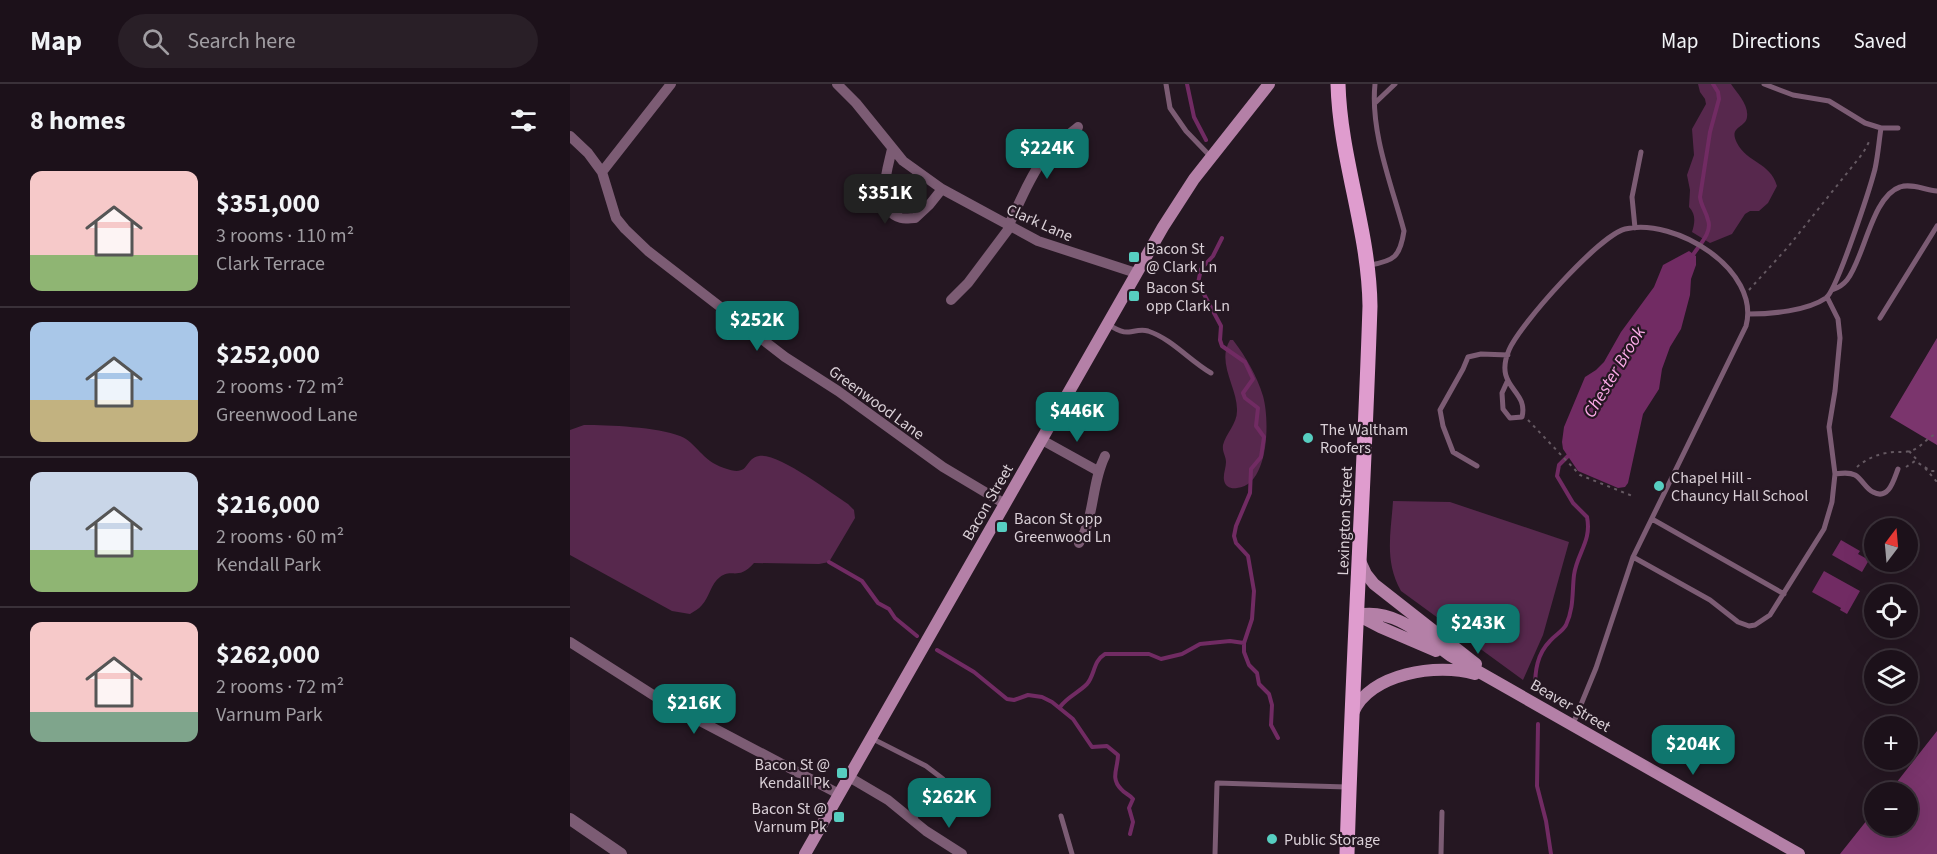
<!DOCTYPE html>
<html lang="en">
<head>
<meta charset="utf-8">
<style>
	:root { --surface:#1c111a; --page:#291f27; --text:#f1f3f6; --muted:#a09da2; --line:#3a3139; --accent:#0f766e }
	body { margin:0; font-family:"Source Sans 3",sans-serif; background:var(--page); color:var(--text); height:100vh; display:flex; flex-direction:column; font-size:22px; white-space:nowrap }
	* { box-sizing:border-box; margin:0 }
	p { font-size:20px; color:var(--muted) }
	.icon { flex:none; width:33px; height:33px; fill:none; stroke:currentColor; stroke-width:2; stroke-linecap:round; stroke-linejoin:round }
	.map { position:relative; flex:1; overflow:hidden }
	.details { display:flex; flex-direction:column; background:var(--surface); width:570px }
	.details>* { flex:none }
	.needle { width:39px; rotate:16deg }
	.tools { position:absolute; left:1294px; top:434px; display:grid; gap:12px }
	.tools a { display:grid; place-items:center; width:54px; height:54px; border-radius:50%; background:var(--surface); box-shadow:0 6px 24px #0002,0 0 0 2px var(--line); font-size:30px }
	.price { position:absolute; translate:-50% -51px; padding:0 14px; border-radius:12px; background:var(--accent); color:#fff; font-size:20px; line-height:39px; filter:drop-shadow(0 2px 3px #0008) }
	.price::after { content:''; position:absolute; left:50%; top:36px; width:18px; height:14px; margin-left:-9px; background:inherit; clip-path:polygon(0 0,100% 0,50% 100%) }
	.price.active { background:#222; color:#fff }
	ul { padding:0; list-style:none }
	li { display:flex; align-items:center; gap:18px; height:150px; padding:0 30px }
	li+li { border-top:2px solid var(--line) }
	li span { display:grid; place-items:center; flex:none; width:168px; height:120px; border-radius:12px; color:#555 }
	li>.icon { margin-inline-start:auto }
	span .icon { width:72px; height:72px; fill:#fffc; stroke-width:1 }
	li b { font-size:26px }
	h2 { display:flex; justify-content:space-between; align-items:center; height:72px; padding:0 30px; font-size:26px }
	header { display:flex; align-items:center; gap:36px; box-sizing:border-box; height:84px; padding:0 30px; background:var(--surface); border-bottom:2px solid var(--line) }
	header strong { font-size:28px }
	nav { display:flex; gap:33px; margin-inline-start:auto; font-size:21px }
	.search { width:420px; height:54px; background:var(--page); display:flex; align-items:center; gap:15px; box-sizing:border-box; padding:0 21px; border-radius:33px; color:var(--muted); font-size:22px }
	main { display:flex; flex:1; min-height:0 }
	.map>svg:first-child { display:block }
	.green { fill:#57284d }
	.forest { fill:#7b356d }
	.water { fill:#712b63 }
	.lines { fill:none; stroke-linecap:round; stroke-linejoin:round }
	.stream { stroke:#712b63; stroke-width:4 }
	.path { stroke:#655962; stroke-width:2; stroke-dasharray:3 4.5; stroke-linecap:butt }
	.service { stroke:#7c5c74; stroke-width:5 }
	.minor { stroke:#7c5c74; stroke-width:10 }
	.tertiary { stroke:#7c5c74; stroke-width:12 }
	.secondary { stroke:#b480a7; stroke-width:12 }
	.primary { stroke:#df9cce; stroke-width:15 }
	.poi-dot { fill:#57cec1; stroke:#251722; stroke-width:2 }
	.labels { text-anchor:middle; stroke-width:4.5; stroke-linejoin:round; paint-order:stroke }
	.street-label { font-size:16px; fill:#dad0d7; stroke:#251722 }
	.poi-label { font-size:16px; fill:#dad0d7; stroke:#251722; text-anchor:start }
	.water-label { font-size:18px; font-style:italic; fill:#fbaae7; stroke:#251722 }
</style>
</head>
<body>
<header>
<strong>Map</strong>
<div class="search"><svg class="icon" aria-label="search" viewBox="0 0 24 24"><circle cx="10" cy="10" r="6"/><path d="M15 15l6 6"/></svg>Search here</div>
<nav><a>Map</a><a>Directions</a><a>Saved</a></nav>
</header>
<main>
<section class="details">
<h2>8 homes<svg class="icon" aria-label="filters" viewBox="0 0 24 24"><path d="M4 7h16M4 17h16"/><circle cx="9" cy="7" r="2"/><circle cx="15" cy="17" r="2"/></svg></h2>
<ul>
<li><span style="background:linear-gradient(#f6c9c9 70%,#8fb573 0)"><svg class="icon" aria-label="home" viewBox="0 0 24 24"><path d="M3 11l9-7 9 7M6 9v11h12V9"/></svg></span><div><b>$351,000</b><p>3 rooms · 110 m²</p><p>Clark Terrace</p></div></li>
<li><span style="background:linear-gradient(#a9c7e8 65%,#c2b280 0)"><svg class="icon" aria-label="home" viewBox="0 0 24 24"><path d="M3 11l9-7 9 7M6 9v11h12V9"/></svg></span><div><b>$252,000</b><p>2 rooms · 72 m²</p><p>Greenwood Lane</p></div></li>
<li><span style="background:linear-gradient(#c9d6e8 65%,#8fb573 0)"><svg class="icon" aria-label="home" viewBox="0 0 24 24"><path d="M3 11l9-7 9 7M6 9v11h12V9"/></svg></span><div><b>$216,000</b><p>2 rooms · 60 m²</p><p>Kendall Park</p></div></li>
<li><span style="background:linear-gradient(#f6c9c9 75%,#7fa58c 0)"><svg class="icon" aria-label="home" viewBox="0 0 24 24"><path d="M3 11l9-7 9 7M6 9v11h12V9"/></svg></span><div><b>$262,000</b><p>2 rooms · 72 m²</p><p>Varnum Park</p></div></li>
</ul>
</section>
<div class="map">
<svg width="1367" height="770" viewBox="0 0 1367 770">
	<rect width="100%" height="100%" fill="#251722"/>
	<path class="green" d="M 1128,0 L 1161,0 C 1167,9 1179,21 1177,33 C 1176,44 1158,42 1167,59 C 1177,79 1200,78 1207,102 L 1198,119 L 1189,127 L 1180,127 L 1175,130 L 1162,150 L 1140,159 L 1122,148 C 1125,139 1126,130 1119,123 L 1120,106 L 1117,91 L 1124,71 L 1122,45 L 1136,20 L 1135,15 L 1130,8 Z
		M 660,256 L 663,256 C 676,273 687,292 693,312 C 700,336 699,401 667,404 C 661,405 655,403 654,396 C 653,390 656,384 656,378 C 656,372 652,368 653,361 C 656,349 667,340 667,327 C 668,304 646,279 660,256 Z
		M 14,341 C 38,341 88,343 110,352 C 126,358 132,377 154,384 C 181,394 173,375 189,372 C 209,369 259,408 278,420 L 284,426 L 285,434 L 259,478 L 249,480 L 184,479 C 168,497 163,484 150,493 C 141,499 139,514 132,521 C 129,525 124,527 120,530 L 102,527 L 0,471 L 0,346 Z
		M 823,417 L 880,418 L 999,458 L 973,551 L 953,596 L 831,507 C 814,477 821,449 823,417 Z"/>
	<path class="forest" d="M 1367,254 L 1367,361 L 1320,333 Z
		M 1367,647 L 1367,770 L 1270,770 L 1305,726 L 1305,741 L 1338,741 L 1338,708 L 1319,708 Z"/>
	<path class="water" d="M 1119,167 L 1126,172 L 1126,181 L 1121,195 L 1120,211 L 1111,245 L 1100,263 L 1092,285 L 1089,305 L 1073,330 L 1058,399 L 1055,403 L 1048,404 L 1008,387 L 993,365 L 992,358 L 994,343 L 1015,293 L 1026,286 L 1034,278 L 1051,248 L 1084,203 L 1093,181 Z
		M 1271,456 L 1290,467 L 1288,470 L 1299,476 L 1292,488 L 1262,471 Z
		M 1254,487 L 1290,507 L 1277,530 L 1270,526 L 1271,524 L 1242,508 Z"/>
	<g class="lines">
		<path class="stream" d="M 617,0 L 624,33 L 636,56
			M 652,154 L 643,172 L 631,185 L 628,199 L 651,242 L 650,256 L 652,262 L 675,278 L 683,295 L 673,309 L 675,314 L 688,324 L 686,342 L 694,353 L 691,373 L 681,385 L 680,409 L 666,442 L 664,452 L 666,459 L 678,472 L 684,507 L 682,535 L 674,559 L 674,568 L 679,581 L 687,589 L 689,600 L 699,610 L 702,621 L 701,641 L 708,654
			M 1121,174 C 1127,163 1143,149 1138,136 C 1136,127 1131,122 1130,113 L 1140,48 L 1149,15 L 1148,8 L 1143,0
			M 259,478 L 292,497 L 308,519 L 319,525 L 325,534 L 347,552
			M 367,566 L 404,588 L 437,615 L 444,616 L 458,611 L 472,613 L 482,618 L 503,635 L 522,663 L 537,662 L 548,671 C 548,684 540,694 551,705 C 555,710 559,710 563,715 L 559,724 L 563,738 L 560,750
			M 965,604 C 965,587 967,570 980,557 C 985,551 992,548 996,541 C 1004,524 1002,508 1004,491 C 1007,469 1022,457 1017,433 L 1003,419 L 987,392 L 989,381 L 1000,370
			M 490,623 C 497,613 508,609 517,600 C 525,591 523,577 535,570 L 579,570 L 591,575 L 612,570 L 630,560 L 660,557 L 674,559
			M 968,640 L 967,702 L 976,737 L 981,770"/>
		<path class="path" d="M 1179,206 L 1218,163 L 1293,69 L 1300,56
			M 958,336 L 1010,391 L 1065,413
			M 1339,367 L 1349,378
			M 1287,383 C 1295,376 1305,371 1316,369 C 1324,367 1332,369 1340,367 C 1352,364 1357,352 1367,350
			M 1336,383 L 1345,377 L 1361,387 L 1367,387
			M 1355,384 L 1367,398"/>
		<path class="service" d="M 596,0 L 600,24 L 616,47 L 641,73
			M 1194,0 L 1223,11 L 1259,17 L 1295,39 L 1311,44 L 1328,44
			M 805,19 L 825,0
			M 1065,144 L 1062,113 L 1071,68
			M 800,181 C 824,177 830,173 834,147 C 822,102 800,48 805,0
			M 1262,206 C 1268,204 1273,201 1277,196 C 1294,175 1302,112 1330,103 C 1341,99 1355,106 1367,107
			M 1179,230 C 1201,230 1237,227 1256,214 C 1267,206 1300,104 1305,85 C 1308,71 1309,57 1311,44
			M 1310,234 L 1367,142
			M 537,240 C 545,244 551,249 559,248 C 566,247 571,245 578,247 C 602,255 620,277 641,289
			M 937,298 L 932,309 L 933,325 L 940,334 L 952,333 C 959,305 923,304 939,266 C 950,240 1029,152 1055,145 C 1105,133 1191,186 1176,242 L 1063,473 L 1026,584 L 1003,640
			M 907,382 L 883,368 L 873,342 L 870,326 L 893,285 L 898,273 L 911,270 L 938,271
			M 1265,390 C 1272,389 1279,388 1285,391 C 1292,395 1296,405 1303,408 C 1319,417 1324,395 1328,385
			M 1082,435 L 1214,510
			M 1063,473 L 1140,516 L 1168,538 L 1179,542 L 1185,541 L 1200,531 L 1254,445 L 1262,418 L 1265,390 L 1259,343 L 1265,307 L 1270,254 L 1268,235 L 1257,213
			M 301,654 L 356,682 L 373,695 L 343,736
			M 491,732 L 502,770
			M 645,770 L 647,699 L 777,703
			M 871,770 L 872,728"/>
		<path class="minor" d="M 267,0 L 286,19 L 333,77 L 372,105 L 468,157 L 566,189
			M 0,52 L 18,69 L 32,88 L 46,134 L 55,145 L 78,167 L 215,273 L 268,307 L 373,383 L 435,420
			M 322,65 C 318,84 303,126 331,134 C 335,135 341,134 345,134 L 360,120 L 372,105
			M 32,88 L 101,0
			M 438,143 C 449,120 458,96 473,75 C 483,63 496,53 508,43
			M 381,216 L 398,199 L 440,143
			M 472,356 L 528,387
			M 509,459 C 525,433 521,400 535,372
			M 0,558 L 94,618 L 269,710
			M 279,693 L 318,716 L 356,747 L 392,770"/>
		<path class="tertiary" d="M 0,735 L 51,770"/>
		<path class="secondary" d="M 790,477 L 796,490 L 804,500 L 906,580
			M 787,531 C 824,523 853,552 881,572 L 1229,770
			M 787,531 L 810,543 L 866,567
			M 783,629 C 799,589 868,579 905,590
			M 235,770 L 593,143 L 624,95 L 699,0"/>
		<path class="primary" d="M 768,0 C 770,75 799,146 800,222 C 794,405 782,587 777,770"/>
	</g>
	<g class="poi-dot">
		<rect x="558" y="167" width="12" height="12" rx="3"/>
		<rect x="558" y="206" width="12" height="12" rx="3"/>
		<circle cx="738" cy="354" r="6"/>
		<circle cx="1089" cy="402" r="6"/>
		<rect x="426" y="437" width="12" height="12" rx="3"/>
		<rect x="266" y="683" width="12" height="12" rx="3"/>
		<rect x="263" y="727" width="12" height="12" rx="3"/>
		<circle cx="702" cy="755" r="6"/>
	</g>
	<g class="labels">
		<g class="street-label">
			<text transform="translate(470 138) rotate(24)" y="6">Clark Lane</text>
			<text transform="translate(307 318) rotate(36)" y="6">Greenwood Lane</text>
			<text transform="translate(417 418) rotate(-60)" y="6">Bacon Street</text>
			<text transform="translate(774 437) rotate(-88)" y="6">Lexington Street</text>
			<text transform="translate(1001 621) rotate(30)" y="6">Beaver Street</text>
		</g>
		<g class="poi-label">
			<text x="576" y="170">Bacon St<tspan x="576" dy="18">@ Clark Ln</tspan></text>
			<text x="576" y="209">Bacon St<tspan x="576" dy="18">opp Clark Ln</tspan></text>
			<text x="750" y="351">The Waltham<tspan x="750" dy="18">Roofers</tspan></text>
			<text x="1101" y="399">Chapel Hill -<tspan x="1101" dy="18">Chauncy Hall School</tspan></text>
			<text x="444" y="440">Bacon St opp<tspan x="444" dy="18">Greenwood Ln</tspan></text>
			<text x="260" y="686" text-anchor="end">Bacon St @<tspan x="260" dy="18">Kendall Pk</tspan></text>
			<text x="257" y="730" text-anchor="end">Bacon St @<tspan x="257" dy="18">Varnum Pk</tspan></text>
			<text x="714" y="761">Public Storage</text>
		</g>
		<g class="water-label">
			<text transform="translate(1044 288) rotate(-59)" y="6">Chester Brook</text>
		</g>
	</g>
</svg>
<div class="tools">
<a><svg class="needle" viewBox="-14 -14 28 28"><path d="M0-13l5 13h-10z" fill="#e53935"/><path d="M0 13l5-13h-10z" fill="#a09da2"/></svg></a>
<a><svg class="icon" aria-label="locate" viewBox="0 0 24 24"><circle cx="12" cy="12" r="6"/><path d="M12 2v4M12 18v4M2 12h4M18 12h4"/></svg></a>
<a><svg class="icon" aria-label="layers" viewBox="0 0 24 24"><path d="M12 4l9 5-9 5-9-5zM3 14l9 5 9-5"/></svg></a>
<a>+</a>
<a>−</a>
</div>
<b class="price" style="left:477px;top:96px">$224K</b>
<b class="price active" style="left:315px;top:141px">$351K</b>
<b class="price" style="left:187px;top:268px">$252K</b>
<b class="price" style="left:507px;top:359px">$446K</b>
<b class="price" style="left:908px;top:571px">$243K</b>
<b class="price" style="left:124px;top:651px">$216K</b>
<b class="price" style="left:1123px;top:692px">$204K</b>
<b class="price" style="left:379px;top:745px">$262K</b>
</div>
</main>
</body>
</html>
